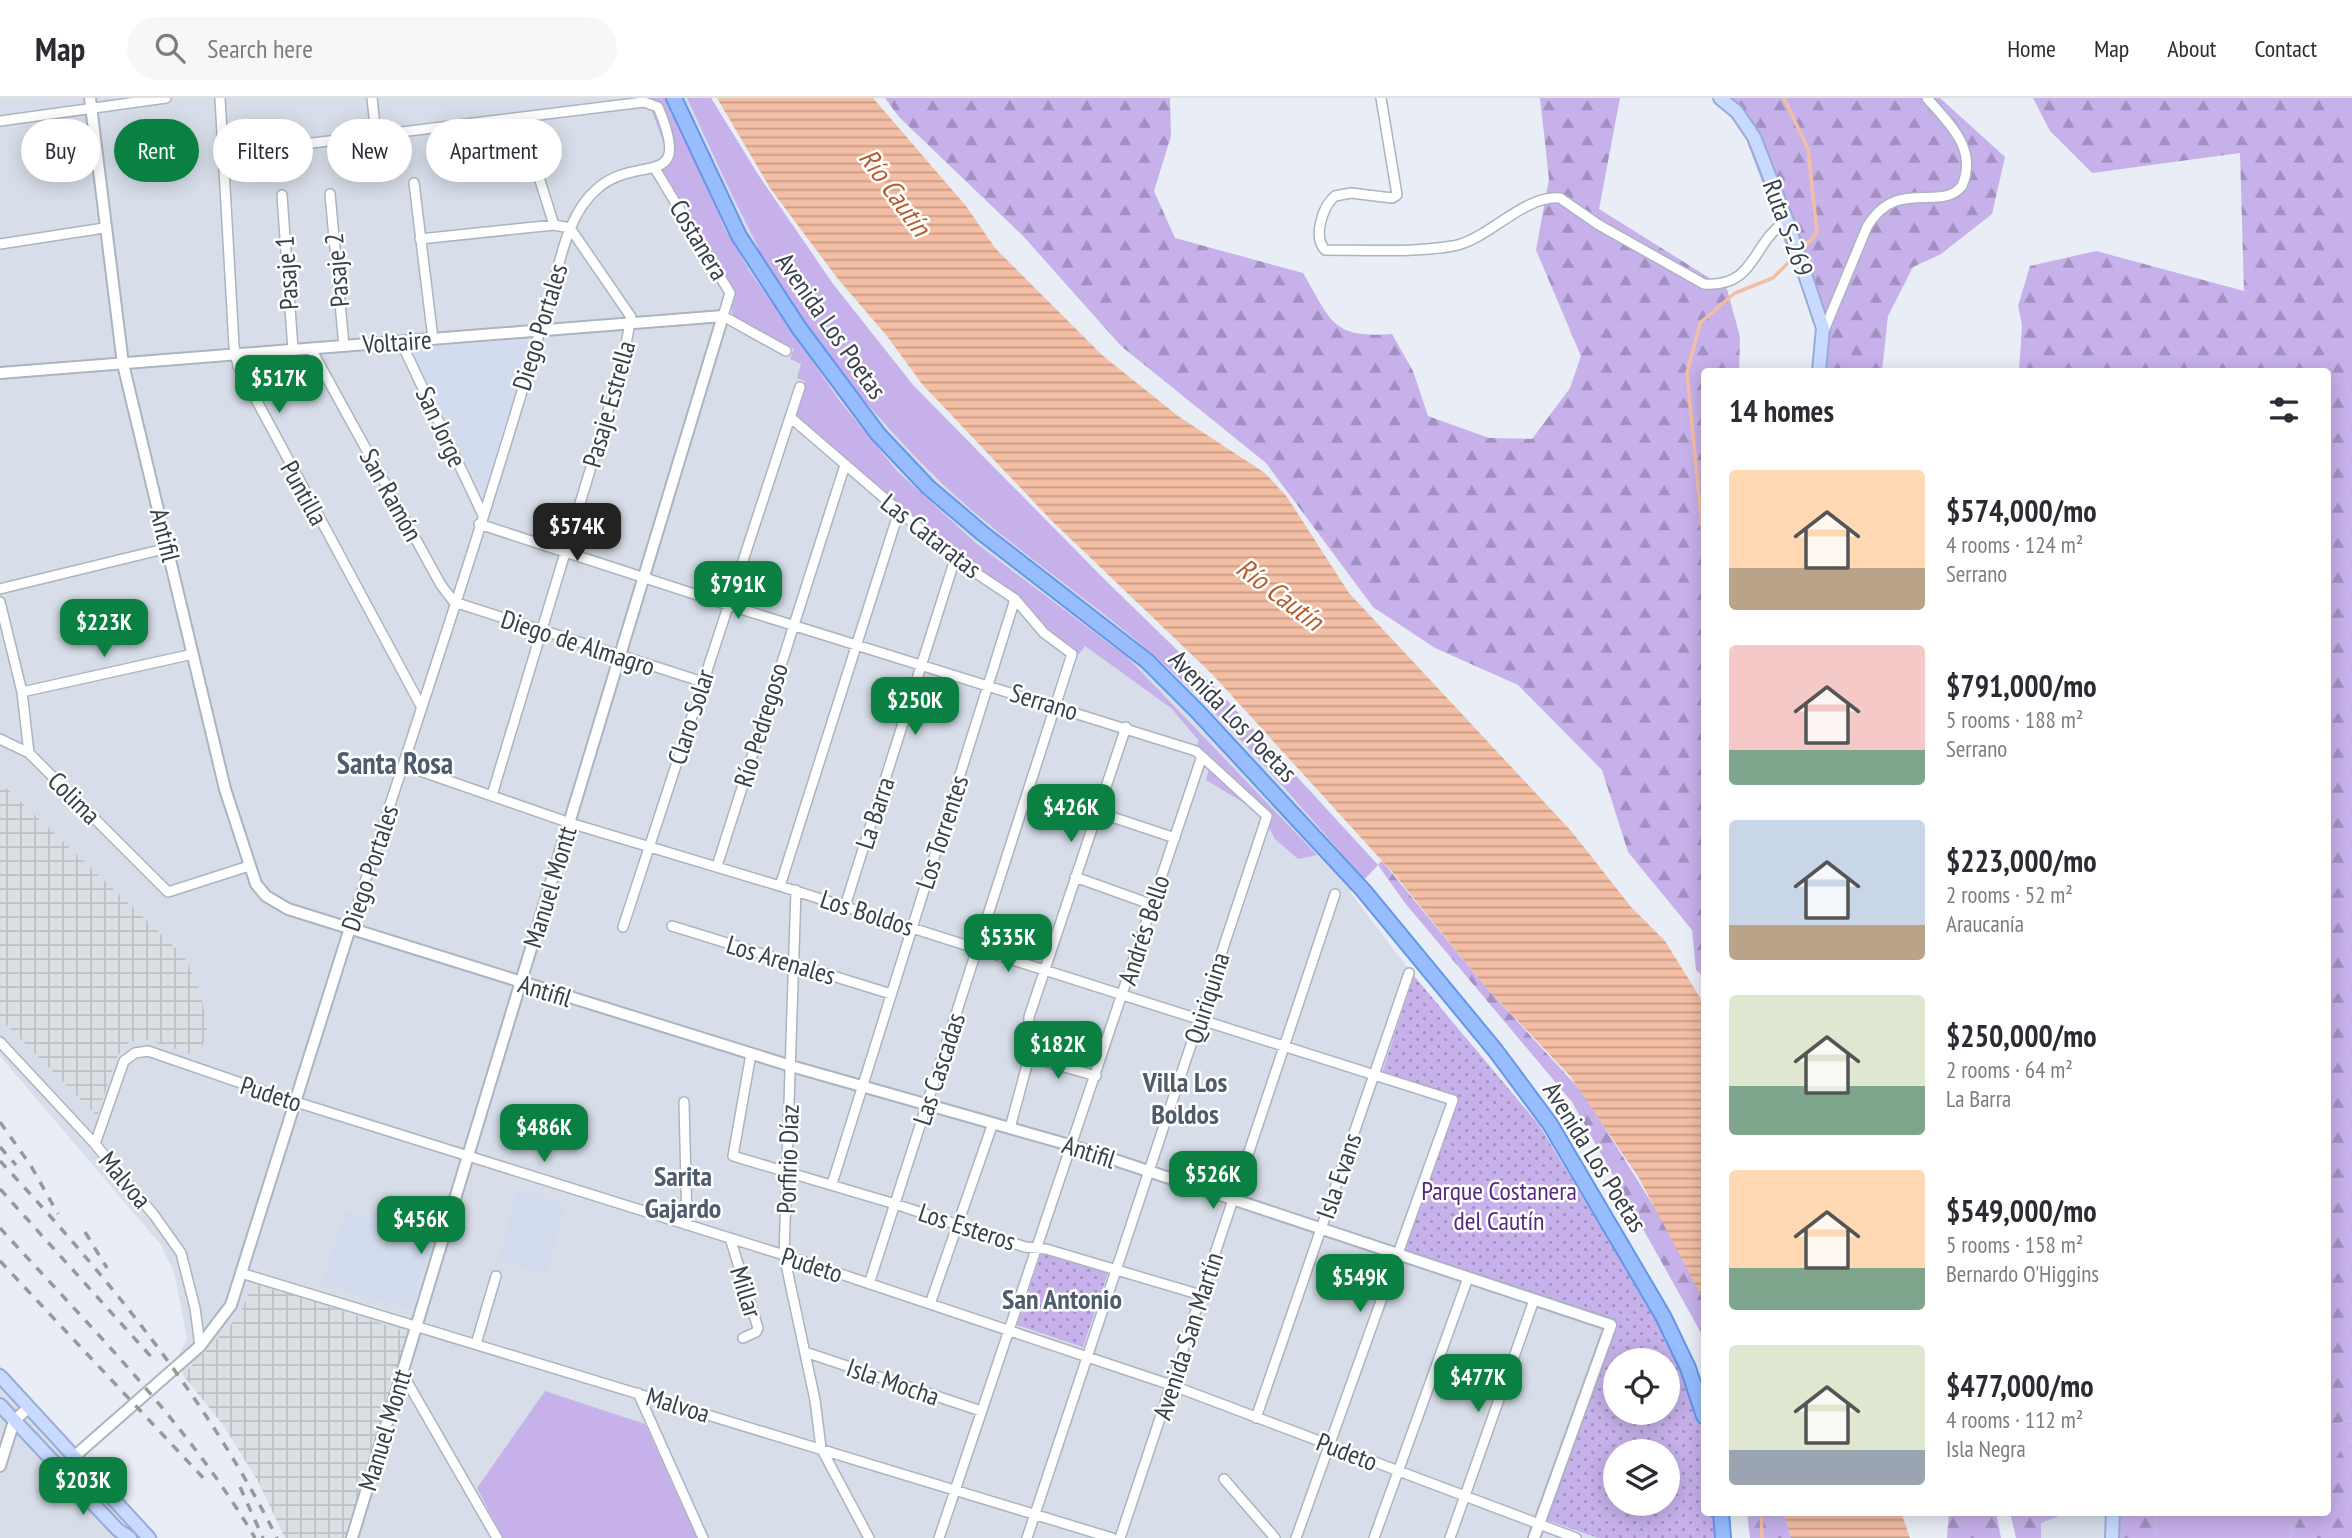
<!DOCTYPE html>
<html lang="en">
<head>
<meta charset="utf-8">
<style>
	:root { --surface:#fff; --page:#f7f7f7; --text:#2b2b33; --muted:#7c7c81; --line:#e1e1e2; --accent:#0b8043 }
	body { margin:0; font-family:"PT Sans Narrow",sans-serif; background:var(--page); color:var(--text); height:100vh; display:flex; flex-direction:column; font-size:26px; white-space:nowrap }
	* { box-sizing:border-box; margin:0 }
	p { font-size:23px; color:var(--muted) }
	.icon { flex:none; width:38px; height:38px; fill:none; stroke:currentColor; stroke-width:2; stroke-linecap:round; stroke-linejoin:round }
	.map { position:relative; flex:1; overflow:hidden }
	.side { position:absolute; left:1701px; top:270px; width:630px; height:1148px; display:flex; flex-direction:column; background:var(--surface); border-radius:7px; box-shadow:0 4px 18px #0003 }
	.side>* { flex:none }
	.hud { position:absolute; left:21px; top:21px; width:665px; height:63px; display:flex; gap:14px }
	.fabs { position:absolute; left:1603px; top:1250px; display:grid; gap:14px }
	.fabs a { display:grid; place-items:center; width:77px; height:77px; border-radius:50%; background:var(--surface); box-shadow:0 4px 18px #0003; font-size:35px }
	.price { position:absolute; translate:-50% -60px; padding:0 16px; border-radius:14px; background:var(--accent); color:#fff; font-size:23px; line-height:46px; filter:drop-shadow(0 2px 4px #0008) }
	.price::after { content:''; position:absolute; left:50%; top:42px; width:21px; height:16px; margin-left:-10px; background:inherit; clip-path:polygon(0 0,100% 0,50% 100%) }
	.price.on { background:#222; color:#fff }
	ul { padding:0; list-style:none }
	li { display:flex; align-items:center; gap:21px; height:175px; padding:0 28px }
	li span { display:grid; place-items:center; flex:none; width:196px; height:140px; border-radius:7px; color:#555 }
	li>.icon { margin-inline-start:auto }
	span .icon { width:84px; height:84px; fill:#fffc; stroke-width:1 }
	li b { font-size:30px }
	h2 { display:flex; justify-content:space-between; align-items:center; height:84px; padding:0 28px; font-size:30px }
	.pill { padding:0 24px; border-radius:32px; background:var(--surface); box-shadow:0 4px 18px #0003; font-size:24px; line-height:63px }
	.pill.on { background:var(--accent); color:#fff }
	header { display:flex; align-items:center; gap:42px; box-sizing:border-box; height:98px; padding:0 35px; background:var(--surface); border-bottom:2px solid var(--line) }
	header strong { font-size:33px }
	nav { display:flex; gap:38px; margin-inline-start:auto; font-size:24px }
	.search { width:490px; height:63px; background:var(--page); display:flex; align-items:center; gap:18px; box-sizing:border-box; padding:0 24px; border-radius:38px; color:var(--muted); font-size:26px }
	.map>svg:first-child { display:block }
	.residential { fill:#d7dee9; fill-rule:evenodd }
	.industrial { fill:url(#industrial-grid) }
	.education { fill:#d2dcee }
	.green { fill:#c6b1ea }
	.forest { fill:url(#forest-firs) }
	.park { fill:url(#park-dots); fill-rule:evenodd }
	.water { fill:url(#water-rules) }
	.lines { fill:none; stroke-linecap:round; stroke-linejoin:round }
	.stream { stroke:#f3bea4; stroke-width:3.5 }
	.minor-casing { stroke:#abb4c1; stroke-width:12 }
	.tertiary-casing { stroke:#abb4c1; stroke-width:14 }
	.secondary-casing { stroke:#98acd6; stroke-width:16 }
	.primary-casing { stroke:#6496e7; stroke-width:18 }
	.minor { stroke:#fff; stroke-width:9 }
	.tertiary { stroke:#fff; stroke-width:10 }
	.secondary { stroke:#c8daff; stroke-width:12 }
	.primary { stroke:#97bdff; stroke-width:14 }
	.rail { stroke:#989898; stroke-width:3.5; stroke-dasharray:9 9; stroke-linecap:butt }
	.labels { text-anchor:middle; stroke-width:5; stroke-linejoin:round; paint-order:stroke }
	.street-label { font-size:26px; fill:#373f49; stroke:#fff }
	.park-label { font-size:26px; fill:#56287d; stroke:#fff }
	.water-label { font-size:28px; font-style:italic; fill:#b85d2c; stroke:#fff }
	.neighbourhood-label { font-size:28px; font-weight:bold; fill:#4e5c6c; stroke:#fff }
	.quarter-label { font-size:30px; font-weight:bold; fill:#4e5c6c; stroke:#fff }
</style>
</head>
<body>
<header>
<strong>Map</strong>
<div class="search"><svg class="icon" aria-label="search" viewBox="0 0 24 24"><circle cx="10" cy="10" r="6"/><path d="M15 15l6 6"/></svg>Search here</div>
<nav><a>Home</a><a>Map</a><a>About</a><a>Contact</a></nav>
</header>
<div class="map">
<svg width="2352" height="1440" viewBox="0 0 2352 1440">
	<defs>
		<pattern id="industrial-grid" width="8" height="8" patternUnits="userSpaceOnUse" patternTransform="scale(1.75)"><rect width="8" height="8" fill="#dadfe4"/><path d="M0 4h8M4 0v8" fill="none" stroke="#bcc0c5"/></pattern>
		<pattern id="forest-firs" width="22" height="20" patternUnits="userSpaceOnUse" patternTransform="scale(1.75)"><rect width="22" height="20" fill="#c6b1ea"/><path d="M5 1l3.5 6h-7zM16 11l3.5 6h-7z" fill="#a291c0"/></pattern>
		<pattern id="park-dots" width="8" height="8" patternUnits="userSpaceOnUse" patternTransform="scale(1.75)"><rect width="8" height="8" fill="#c6b1ea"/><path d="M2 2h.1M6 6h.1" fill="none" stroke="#a291c0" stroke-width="1.8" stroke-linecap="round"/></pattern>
		<pattern id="water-rules" width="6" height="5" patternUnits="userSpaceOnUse" patternTransform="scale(1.75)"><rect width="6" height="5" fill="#f3bea4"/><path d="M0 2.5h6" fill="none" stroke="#c69c88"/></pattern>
	</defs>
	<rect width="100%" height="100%" fill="#e9edf5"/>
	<path class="residential" d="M 0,0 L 711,0 L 759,78 L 833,186 L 913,287 L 1106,483 L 1211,585 L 1378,767 L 1350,794 L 1414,878 L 1539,1027 L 1650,1212 L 1660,1221 L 1683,1272 L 1704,1335 L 1704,1414 L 1720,1440 L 285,1440 L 259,1385 L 224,1328 L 183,1277 L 178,1259 L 187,1240 L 174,1174 L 161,1147 L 0,958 ZM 1615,1262 L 1668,1262 L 1668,1314 L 1615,1314 ZM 1615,1353 L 1668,1353 L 1668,1405 L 1615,1405 Z
		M 0,1267 L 75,1348 L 159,1440 L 0,1440 Z
		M 2026,1414 L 2109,1414 L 2107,1440 L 2033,1440 Z"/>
	<path class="industrial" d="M 0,684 L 184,858 L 200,892 L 207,930 L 200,959 L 148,942 L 129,944 L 118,957 L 97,1018 L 0,920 Z
		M 253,1184 L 410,1235 L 347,1440 L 285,1440 L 259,1385 L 224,1328 L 183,1277 L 240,1217 Z"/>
	<path class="education" d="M 532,242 L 483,397 L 408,251 Z
		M 518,1092 L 566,1108 L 546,1175 L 497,1163 Z
		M 345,1113 L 433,1139 L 411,1212 L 323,1186 Z"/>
	<path class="green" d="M 651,0 L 667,0 L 726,133 L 749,172 L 839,302 L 898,374 L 977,446 L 1127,559 L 1317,757 L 1298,761 L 1275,741 L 1261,715 L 1206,682 C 1211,665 1211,657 1196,648 L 1199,643 L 1171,610 L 1085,548 L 1079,556 L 846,364 L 794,315 L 805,283 L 797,280 L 801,266 L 790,261 L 794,251 L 733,218 L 731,208 L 734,192 L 657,67 L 670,62 L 650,8 Z
		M 687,0 L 711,0 L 759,78 L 833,186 L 913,287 L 1106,483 L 1211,585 L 1378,767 L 1364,782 C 1305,713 1245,642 1178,579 C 1116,521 1046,474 981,420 C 903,355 826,261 769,177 C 762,167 760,154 755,143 C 731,96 709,48 687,0 Z
		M 545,1293 L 645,1326 L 697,1440 L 503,1440 L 477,1390 Z
		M 2352,1322 L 2352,1345 L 2349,1341 L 2328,1373 L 2328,1327 Z
		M 2157,1414 L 2302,1414 L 2290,1440 L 2155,1440 Z"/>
	<path class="forest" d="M 885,0 L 1170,0 L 1171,38 L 1154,93 L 1175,140 L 1303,175 C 1331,222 1331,241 1392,236 L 1413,273 L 1428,318 L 1489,340 L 1532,341 L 1570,290 L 1581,258 L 1536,152 L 1549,81 L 1540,0 L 1620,0 L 1599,111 L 1727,191 L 1740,239 L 1739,273 L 1704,273 L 1704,879 L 1696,872 L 1692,832 L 1628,754 L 1602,672 L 1518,587 L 1435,550 L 1373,509 L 1266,365 L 1121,248 L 1024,139 L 899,19 Z
		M 1714,0 L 1940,0 L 2005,59 L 1992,116 L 1941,156 L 1913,169 L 1888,218 L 1882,273 L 1813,273 L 1818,233 L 1739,22 Z
		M 2033,0 L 2352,0 L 2352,1322 L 2328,1327 L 2328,273 L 2019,273 L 2022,227 L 2018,208 L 2030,168 L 2096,153 L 2244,193 L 2240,55 L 2092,75 L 2050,33 Z
		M 1382,763 L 1484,887 L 1583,995 L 1668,1131 L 1704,1203 L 1704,1240 L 1572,1004 L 1405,805 L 1378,767 Z
		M 2348,1341 L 2352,1345 L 2352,1440 L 2290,1440 L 2302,1414 L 2328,1414 L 2328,1373 Z
		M 1747,1414 L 1784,1414 L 1791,1440 L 1750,1440 Z
		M 1949,1414 L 1996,1414 L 2001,1440 L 1947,1440 Z
		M 2010,1414 L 2070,1414 L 2041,1425 L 2041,1440 L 2016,1440 Z
		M 2118,1414 L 2157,1414 L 2155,1440 L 2118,1440 Z"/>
	<path class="park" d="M 1414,878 L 1539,1027 L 1650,1212 C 1670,1229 1700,1309 1704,1337 C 1708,1361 1704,1389 1704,1414 L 1717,1414 L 1720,1440 L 1598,1440 L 1547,1422 L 1616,1227 L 1404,1155 L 1456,1000 L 1381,978 ZM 1615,1262 L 1668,1262 L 1668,1314 L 1615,1314 ZM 1615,1353 L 1668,1353 L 1668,1405 L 1615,1405 Z
		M 1042,1153 L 1108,1175 L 1083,1249 L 1017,1227 Z"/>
	<path class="water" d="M 717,0 L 873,0 L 966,108 L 995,150 L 1102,257 L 1178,318 L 1265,375 L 1287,399 L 1349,495 L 1572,734 L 1631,809 L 1665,843 L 1704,906 L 1704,1203 L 1639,1080 L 1570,978 L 1484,887 L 1395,777 L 1213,577 L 1051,422 L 922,286 L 887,238 L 838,181 L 770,90 Z
		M 1784,1414 L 1901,1414 L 1910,1440 L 1791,1440 Z"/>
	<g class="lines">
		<path class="stream" d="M 1784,0 L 1808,51 L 1817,135 L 1800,153
			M 1704,448 L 1687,275 L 1700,225 L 1735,195 L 1773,180 L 1794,159
			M 1761,1414 L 1762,1440"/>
		<defs>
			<path id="minor" d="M 220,0 L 234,248 L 238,268 L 421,608
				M 372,0 L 376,37
				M 1381,0 L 1397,97 L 1392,100 L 1351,95 L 1335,98 C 1322,109 1313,139 1325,152 C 1367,152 1411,155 1453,148 C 1488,142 1523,97 1560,100 L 1599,127 L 1704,186 C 1757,190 1752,142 1787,123
				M 0,23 L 166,0
				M 223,56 L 644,4 L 658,9 C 694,94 639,55 598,90 C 568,115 561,160 551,195 C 490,408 418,619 350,830
				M 654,69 L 730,195 L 723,218 L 786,253
				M 537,73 L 554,127
				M 414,85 L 433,241
				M 330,96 L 344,248
				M 282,97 L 293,252
				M 420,141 L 554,127 L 570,130 L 631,219 L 623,263 L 492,697
				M 0,146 L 104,130
				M 1823,235 L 1867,129 C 1897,78 1940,115 1962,88 C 1978,50 1949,26 1927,0
				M 401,244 L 482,415
				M 311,251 L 441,487 L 454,504 L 703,584
				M 790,319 L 955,461 L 1015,501 L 1044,535 L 1072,556 L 869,1186
				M 479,426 L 728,507 L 1196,653 L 1267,718 L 1027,1440
				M 0,491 L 168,450
				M 0,504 L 22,594 L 29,655 L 168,794 L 249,768
				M 22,594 L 193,556
				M 0,641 L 29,655
				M 403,667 L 570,725 L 780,788 L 1453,1002 L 1296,1440
				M 1097,714 L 1175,740
				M 717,768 L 845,367
				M 1075,779 L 1153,807
				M 780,788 L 899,413
				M 796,792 L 784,1157 L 815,1302 L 821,1350 L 869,1440
				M 845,808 L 955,461
				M 672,828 L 891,896
				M 623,829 L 800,289
				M 0,944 L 95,1046 L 154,1117 L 181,1155 L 195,1210 L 200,1248
				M 751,956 L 733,1058 L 895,1106 L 1025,1149 L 1046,1151 L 1201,1197
				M 1029,959 L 1096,978
				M 684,1004 L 687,1127
				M 1010,1030 L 1029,959 L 1029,919 L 1126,629
				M 95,1046 L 124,963 L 135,955 L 148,953 L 296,1004 L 784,1157 L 1171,1287 L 1576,1440
				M 832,1086 L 1015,501
				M 730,1140 L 758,1230 L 756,1234 L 743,1240
				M 244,1176 L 1112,1440
				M 930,1206 L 993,1025
				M 476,1246 L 496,1178
				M 805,1254 L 981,1313
				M 402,1275 L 497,1440
				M 638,1295 L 703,1440
				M 1256,1320 L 1409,875
				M 1224,1381 L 1275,1440
				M 939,1440 L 1201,661
				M 1120,1440 L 1335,796
				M 1374,1440 L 1468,1180
				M 1450,1440 L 1534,1202"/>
			<path id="tertiary" d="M 90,0 L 123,266 L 225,691 L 256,786 L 266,798 L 288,811 L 791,968 L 1073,1048 L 1611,1227 L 1534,1440
				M 0,275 L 723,218 L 352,1440
				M 0,1368 L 14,1323 L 29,1309
				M 60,1371 L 200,1248 L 231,1207 L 350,830"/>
			<path id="secondary" d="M 1720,0 L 1737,14 L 1754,39 L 1787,123 L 1823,230 L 1819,273
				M 0,1278 L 149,1440
				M 0,1307 L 118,1432 L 130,1440
				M 2112,1440 L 2113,1414"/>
			<path id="primary" d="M 674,0 L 739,138 L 799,230 L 878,336 L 928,389 L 982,435 L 1147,563 L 1198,614 L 1363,792 L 1495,952 L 1550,1026 L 1663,1218 L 1688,1270 L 1704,1318
				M 1721,1414 L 1723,1440"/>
		</defs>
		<use href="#minor" class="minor-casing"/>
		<use href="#tertiary" class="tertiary-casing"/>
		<use href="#secondary" class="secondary-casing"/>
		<use href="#primary" class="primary-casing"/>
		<use href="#minor" class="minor"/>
		<use href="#tertiary" class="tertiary"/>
		<use href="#secondary" class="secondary"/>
		<use href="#primary" class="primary"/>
		<path class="rail" d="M 0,1024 L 31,1068 L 58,1116
			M 0,1049 L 16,1067
			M 0,1063 C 106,1177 207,1300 277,1440
			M 0,1091 L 154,1262
			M 0,1130 C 90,1229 187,1324 255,1440
			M 85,1134 L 107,1170
			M 0,1163 L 208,1385
			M 240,1389 L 263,1440"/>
	</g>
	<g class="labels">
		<g class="street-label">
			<text transform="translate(1788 130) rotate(70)" y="9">Ruta S-269</text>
			<text transform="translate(699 142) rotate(59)" y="9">Costanera</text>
			<text transform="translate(337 172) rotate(-95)" y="9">Pasaje 2</text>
			<text transform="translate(287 175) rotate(-94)" y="9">Pasaje 1</text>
			<text transform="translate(831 228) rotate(55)" y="9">Avenida Los Poetas</text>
			<text transform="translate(540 229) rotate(-73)" y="9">Diego Portales</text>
			<text transform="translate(397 244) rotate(-4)" y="9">Voltaire</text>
			<text transform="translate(609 306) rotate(-74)" y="9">Pasaje Estrella</text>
			<text transform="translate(441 329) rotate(65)" y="9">San Jorge</text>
			<text transform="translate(304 395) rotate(61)" y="9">Puntilla</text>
			<text transform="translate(391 397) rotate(61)" y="9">San Ramón</text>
			<text transform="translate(165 437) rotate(76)" y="9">Antifil</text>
			<text transform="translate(931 438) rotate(38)" y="9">Las Cataratas</text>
			<text transform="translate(578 545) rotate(18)" y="9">Diego de Almagro</text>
			<text transform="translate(1044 604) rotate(17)" y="9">Serrano</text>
			<text transform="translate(1233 618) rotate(46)" y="9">Avenida Los Poetas</text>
			<text transform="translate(691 619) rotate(-72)" y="9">Claro Solar</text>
			<text transform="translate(761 627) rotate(-73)" y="9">Río Pedregoso</text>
			<text transform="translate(74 700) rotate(45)" y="9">Colima</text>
			<text transform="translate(875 715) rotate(-72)" y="9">La Barra</text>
			<text transform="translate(942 734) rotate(-72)" y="9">Los Torrentes</text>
			<text transform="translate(370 770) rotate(-72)" y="9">Diego Portales</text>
			<text transform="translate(550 789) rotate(-73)" y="9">Manuel Montt</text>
			<text transform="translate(867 815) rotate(18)" y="9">Los Boldos</text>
			<text transform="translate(1144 832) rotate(-72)" y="9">Andrés Bello</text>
			<text transform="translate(781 862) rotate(17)" y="9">Los Arenales</text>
			<text transform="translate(545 893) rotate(17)" y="9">Antifil</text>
			<text transform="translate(1207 900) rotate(-72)" y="9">Quiriquina</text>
			<text transform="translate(939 971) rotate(-72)" y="9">Las Cascadas</text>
			<text transform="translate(271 996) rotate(18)" y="9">Pudeto</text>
			<text transform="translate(1089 1054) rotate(18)" y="9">Antifil</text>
			<text transform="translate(1595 1059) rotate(58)" y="9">Avenida Los Poetas</text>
			<text transform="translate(788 1061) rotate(-88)" y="9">Porfirio Díaz</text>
			<text transform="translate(1339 1078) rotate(-71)" y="9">Isla Evans</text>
			<text transform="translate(125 1082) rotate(50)" y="9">Malvoa</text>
			<text transform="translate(967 1129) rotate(18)" y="9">Los Esteros</text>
			<text transform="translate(812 1167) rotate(18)" y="9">Pudeto</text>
			<text transform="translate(746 1194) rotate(73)" y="9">Millar</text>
			<text transform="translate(1188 1238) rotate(-72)" y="9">Avenida San Martín</text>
			<text transform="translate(893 1284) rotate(19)" y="9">Isla Mocha</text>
			<text transform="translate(678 1307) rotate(17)" y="9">Malvoa</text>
			<text transform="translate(385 1332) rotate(-73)" y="9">Manuel Montt</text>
			<text transform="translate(1347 1354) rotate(21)" y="9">Pudeto</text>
		</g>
		<g class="park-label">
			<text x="1499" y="1102">Parque Costanera<tspan x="1499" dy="30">del Cautín</tspan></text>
		</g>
		<g class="water-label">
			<text transform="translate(895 94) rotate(54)" y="10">Río Cautín</text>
			<text transform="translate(1280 496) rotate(37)" y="10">Río Cautín</text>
		</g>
		<g class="neighbourhood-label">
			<text x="1185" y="994">Villa Los<tspan x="1185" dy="32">Boldos</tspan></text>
			<text x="683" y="1088">Sarita<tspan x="683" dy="32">Gajardo</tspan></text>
			<text x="1062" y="1211">San Antonio</text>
		</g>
		<g class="quarter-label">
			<text x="395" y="676">Santa Rosa</text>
		</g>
	</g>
</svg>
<div class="fabs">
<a><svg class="icon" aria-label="locate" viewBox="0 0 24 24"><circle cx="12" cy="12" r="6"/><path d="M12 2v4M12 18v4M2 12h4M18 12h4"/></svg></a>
<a><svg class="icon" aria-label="layers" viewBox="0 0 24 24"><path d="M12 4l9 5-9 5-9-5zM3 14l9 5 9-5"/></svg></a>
</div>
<b class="price" style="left:279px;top:317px">$517K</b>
<b class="price on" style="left:577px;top:465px">$574K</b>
<b class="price" style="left:738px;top:523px">$791K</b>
<b class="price" style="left:104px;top:561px">$223K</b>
<b class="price" style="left:915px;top:639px">$250K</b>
<b class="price" style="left:1071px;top:746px">$426K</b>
<b class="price" style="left:1008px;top:876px">$535K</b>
<b class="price" style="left:1058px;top:983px">$182K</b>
<b class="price" style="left:544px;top:1066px">$486K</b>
<b class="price" style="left:1213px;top:1113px">$526K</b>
<b class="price" style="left:421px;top:1158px">$456K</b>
<b class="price" style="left:1360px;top:1216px">$549K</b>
<b class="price" style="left:1478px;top:1316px">$477K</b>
<b class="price" style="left:83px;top:1419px">$203K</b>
<div class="hud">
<a class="pill">Buy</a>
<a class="pill on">Rent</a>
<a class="pill">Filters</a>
<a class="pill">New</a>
<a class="pill">Apartment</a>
</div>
<section class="side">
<h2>14 homes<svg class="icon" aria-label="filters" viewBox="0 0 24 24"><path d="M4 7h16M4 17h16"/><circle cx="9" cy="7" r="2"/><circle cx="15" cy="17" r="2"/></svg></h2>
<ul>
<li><span style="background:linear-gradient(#ffd9b3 70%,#b9a48a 0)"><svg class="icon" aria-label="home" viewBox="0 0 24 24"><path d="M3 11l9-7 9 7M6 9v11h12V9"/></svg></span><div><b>$574,000/mo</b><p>4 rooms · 124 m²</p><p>Serrano</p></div></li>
<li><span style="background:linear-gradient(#f6c9c9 75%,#7fa58c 0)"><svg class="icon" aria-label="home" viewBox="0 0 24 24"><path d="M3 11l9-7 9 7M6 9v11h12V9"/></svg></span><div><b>$791,000/mo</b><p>5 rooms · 188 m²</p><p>Serrano</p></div></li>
<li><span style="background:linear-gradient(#c9d6e8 75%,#b9a48a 0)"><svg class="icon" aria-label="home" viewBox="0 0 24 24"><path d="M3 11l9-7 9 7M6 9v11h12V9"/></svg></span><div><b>$223,000/mo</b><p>2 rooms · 52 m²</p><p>Araucanía</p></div></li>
<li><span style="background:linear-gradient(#dfe7d0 65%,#7fa58c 0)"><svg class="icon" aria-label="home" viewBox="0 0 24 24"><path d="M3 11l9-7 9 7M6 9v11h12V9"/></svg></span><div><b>$250,000/mo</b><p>2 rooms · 64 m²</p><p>La Barra</p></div></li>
<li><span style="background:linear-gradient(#ffd9b3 70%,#7fa58c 0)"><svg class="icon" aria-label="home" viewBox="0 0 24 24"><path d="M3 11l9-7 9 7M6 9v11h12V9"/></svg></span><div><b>$549,000/mo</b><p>5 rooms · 158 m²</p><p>Bernardo O'Higgins</p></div></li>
<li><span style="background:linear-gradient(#dfe7d0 75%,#9aa5b1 0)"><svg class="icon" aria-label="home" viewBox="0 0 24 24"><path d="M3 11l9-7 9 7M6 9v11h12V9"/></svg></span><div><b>$477,000/mo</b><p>4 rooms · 112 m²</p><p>Isla Negra</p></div></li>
</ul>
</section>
</div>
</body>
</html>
